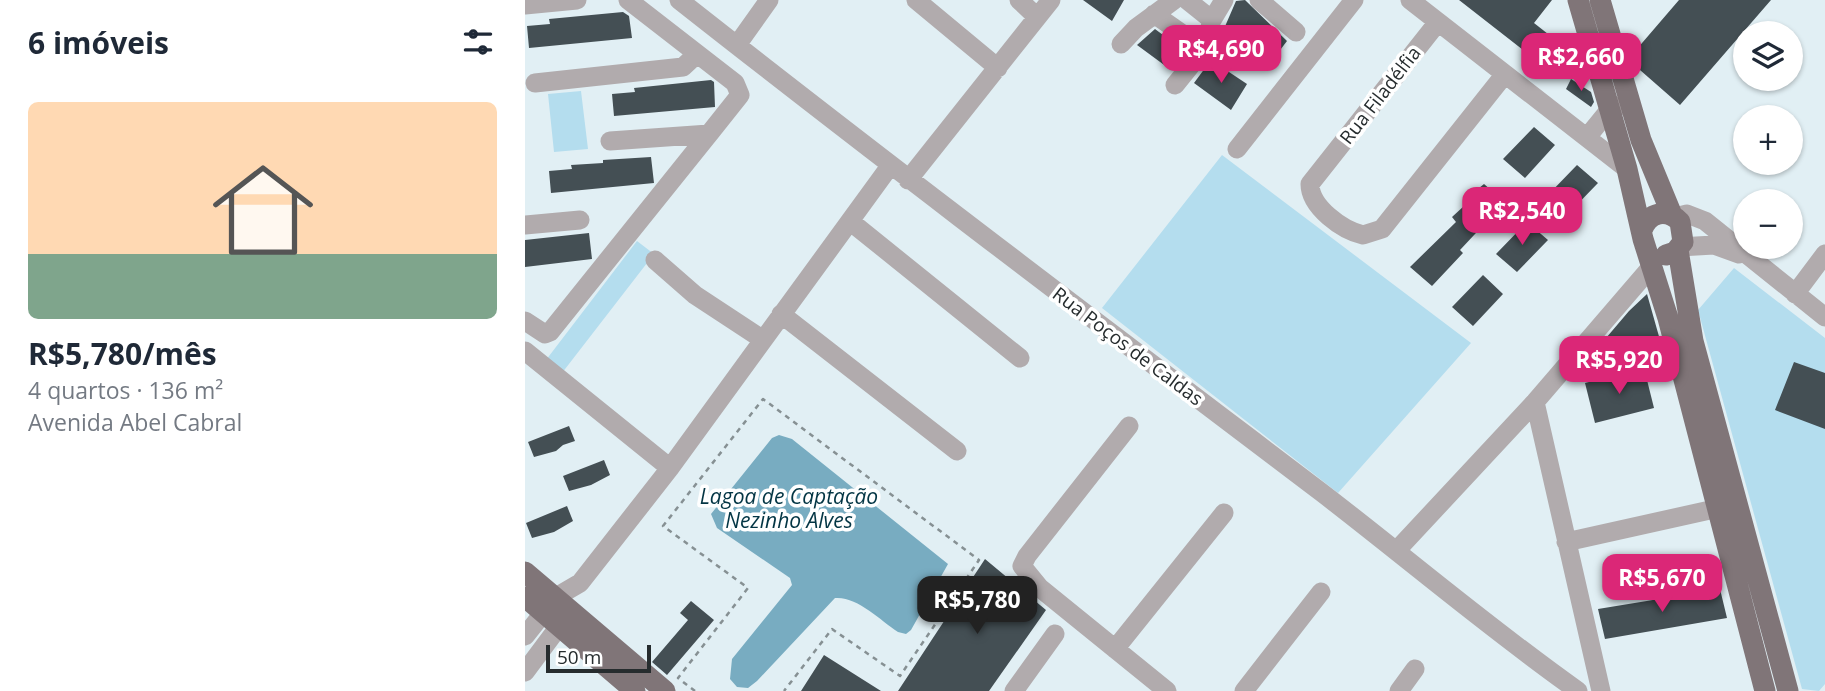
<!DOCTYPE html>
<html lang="pt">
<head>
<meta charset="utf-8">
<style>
	:root { --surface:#fff; --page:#f6f6f7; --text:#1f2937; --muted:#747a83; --line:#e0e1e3; --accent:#db2777 }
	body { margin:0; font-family:"Open Sans",sans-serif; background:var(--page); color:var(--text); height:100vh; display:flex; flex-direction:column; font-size:26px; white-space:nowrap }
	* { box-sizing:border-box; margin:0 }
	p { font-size:23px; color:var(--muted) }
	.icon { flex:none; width:38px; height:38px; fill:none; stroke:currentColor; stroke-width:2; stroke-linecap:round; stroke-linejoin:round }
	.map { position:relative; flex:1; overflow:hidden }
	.side { display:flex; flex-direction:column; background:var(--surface); width:525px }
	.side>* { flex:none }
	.tools { position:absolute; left:1208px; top:21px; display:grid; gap:14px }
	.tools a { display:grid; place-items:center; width:70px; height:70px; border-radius:50%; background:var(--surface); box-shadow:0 2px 5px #0004; font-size:35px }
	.scale { position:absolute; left:21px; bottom:18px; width:105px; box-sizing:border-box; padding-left:7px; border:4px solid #262c2e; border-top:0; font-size:19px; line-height:24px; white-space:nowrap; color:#262c2e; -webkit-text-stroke:5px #fff; paint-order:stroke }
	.price { position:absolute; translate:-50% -60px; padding:0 16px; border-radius:14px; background:var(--accent); color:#fff; font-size:23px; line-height:46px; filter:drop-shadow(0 2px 4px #0008) }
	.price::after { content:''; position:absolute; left:50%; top:42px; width:21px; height:16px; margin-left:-10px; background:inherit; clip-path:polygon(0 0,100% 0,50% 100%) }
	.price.selected { background:#222; color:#fff }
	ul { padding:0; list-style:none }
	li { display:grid; align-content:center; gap:14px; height:371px; padding:0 28px }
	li+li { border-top:2px solid var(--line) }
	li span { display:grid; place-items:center; height:217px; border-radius:10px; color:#555 }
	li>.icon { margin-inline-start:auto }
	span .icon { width:126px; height:126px; fill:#fffc; stroke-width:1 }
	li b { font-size:30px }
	h2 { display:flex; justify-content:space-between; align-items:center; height:84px; padding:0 28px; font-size:30px }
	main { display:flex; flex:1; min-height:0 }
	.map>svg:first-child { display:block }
	.green { fill:#b4ddee }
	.water { fill:#78acc1 }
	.building { fill:#444f54 }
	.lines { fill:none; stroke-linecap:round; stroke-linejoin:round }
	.path { stroke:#869093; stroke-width:2.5; stroke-dasharray:5 5; stroke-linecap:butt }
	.minor { stroke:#b1abad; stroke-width:19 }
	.major { stroke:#807578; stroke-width:21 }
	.labels { text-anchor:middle; stroke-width:7; stroke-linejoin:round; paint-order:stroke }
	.street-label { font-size:19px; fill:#262c2e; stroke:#fff }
	.water-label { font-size:21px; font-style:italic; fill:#033544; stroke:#fff }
</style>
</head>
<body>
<main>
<section class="side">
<h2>6 imóveis<svg class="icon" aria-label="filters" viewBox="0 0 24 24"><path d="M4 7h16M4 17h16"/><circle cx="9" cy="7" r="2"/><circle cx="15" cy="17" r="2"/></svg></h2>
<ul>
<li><span style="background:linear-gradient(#ffd9b3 70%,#7fa58c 0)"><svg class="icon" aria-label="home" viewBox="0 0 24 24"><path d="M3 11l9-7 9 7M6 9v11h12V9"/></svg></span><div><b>R$5,780/mês</b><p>4 quartos · 136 m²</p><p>Avenida Abel Cabral</p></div></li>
</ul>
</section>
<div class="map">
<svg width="1300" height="691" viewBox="0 0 1300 691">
	<rect width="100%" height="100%" fill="#e1eff4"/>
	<path class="green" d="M 56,91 L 63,149 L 29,152 L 23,94 Z
		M 697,155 L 946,343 L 813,493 L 577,308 Z
		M 112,241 L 129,254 L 37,373 L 21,360 Z
		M 1209,268 L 1300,338 L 1300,684 L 1294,691 L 1277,689 L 1173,310 Z"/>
	<path class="water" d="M 254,435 L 267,439 L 423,564 L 386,630 L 381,634 L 373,632 C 355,620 332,596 310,598 L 232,681 L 223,688 L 212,687 L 205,679 L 207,659 L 267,585 L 265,578 L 192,528 L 186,514 L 247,438 Z"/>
	<path class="building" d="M 558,0 L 599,0 L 587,21 Z
		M 720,0 L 762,41 L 739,71 L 695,38 L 711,1 Z
		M 934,0 L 1027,0 L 1009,23 L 1023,34 L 1007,57 Z
		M 1154,0 L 1246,0 L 1155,105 L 1107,63 L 1105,57 Z
		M 98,12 L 104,16 L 107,38 L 4,48 L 2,26 L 25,24 L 24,19 Z
		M 630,29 L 658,50 L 646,70 L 612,45 Z
		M 686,60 L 722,84 L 706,110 L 669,83 Z
		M 1046,79 L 1066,92 L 1069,102 L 1066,107 L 1041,89 Z
		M 186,80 L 189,82 L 190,107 L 89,116 L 87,94 L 110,92 L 109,88 Z
		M 1009,127 L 1030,145 L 1000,178 L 978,159 Z
		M 126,157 L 129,183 L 26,193 L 24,171 L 47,169 L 46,165 L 78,163 L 78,160 Z
		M 1052,165 L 1073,183 L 1042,215 L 1021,197 Z
		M 959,184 L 980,202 L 935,250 L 938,253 L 907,286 L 885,267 L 931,222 L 927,217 L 951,195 L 948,193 Z
		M 1002,222 L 1023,240 L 992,272 L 971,254 Z
		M 64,233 L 67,259 L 0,267 L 0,240 Z
		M 958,275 L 978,294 L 948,326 L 927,307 Z
		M 1122,294 L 1135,340 L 1070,351 L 1104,311 Z
		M 1269,362 L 1300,373 L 1300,429 L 1250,410 Z
		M 1119,368 L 1129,408 L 1070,423 L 1060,383 Z
		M 44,426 L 50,441 L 38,445 L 31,451 L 9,457 L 3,442 Z
		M 79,460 L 85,475 L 66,485 L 44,491 L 38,476 Z
		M 42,506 L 48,521 L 29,532 L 7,538 L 1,523 Z
		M 460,559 L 521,610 L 464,691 L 373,691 Z
		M 1195,589 L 1202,618 L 1080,639 L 1073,609 Z
		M 166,601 L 189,620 L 142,675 L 127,662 L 163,620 L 155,613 Z
		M 299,655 L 356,691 L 276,691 Z"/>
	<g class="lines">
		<path class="path" d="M 170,691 L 153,678 L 223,588 L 138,526 L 238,399 L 454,560 L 375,676 L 307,629 L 259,691"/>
		<path class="minor" d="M 154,0 C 366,167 581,329 796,492 C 882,558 965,629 1053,691
			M 391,0 L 473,68
			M 494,0 L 512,17
			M 662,0 L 687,20
			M 734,0 L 771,32
			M 885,0 L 1102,169
			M 0,5 L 52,0
			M 629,14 L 679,49 L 650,85
			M 913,22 L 785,184 C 785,207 817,230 838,235 L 857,229 L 980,74
			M 596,44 L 611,28 L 649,0
			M 212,45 L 244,0
			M 679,49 L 687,20 L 699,0
			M 10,83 L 158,67 L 172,54
			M 1063,136 L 1085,109 L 1097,105
			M 85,141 L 184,134 L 215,95 L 210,83 L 103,0
			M 712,149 L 829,0
			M 383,180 L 526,0
			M 1150,217 L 1162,214 L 1180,221 L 1300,317
			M 326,222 L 495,358
			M 0,225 L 55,220
			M 1154,247 L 1189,245 L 1214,254
			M 130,260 L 170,295 L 237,339
			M 1270,294 L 1300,254
			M 256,314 L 432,451
			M 0,321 L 20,334 L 25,332 L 184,134
			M 0,351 L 145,468
			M 1010,402 L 1076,691
			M 604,426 L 502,556 L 497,566 L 515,588 L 642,691
			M 1041,542 L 1194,508
			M 872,550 L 1010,402 L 1127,266
			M 0,636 L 31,597 L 55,583 L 145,468 L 365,166
			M 590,649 L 699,513
			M 0,672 L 44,613
			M 489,691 L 530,634
			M 719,691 L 796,592
			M 874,691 L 890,669"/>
		<path class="major" d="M 1053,0 L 1102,169 L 1118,239 L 1143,318 L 1240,691
			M 1075,0 L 1116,140 L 1147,215
			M 1117,230 C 1124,212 1142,208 1155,222 L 1158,242 L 1150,252 L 1141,255
			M 1153,250 L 1168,341 L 1263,691
			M 0,572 L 140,691
			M 0,597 L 110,691"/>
	</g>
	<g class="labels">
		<g class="street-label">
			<text transform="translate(855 95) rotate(-52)" y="7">Rua Filadélfia</text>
			<text transform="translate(603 346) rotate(37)" y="7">Rua Poços de Caldas</text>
		</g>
		<g class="water-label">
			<text x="264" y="504">Lagoa de Captação<tspan x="264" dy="24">Nezinho Alves</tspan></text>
		</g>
	</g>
</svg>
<div class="tools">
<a><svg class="icon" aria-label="layers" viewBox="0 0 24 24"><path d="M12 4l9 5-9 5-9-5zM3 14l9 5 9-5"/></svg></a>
<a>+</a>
<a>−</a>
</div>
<div class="scale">50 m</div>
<b class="price" style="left:696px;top:85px">R$4,690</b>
<b class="price" style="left:1056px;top:93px">R$2,660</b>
<b class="price" style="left:997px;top:247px">R$2,540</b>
<b class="price" style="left:1094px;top:396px">R$5,920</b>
<b class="price" style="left:1137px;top:614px">R$5,670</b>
<b class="price selected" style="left:452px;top:636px">R$5,780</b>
</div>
</main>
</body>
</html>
